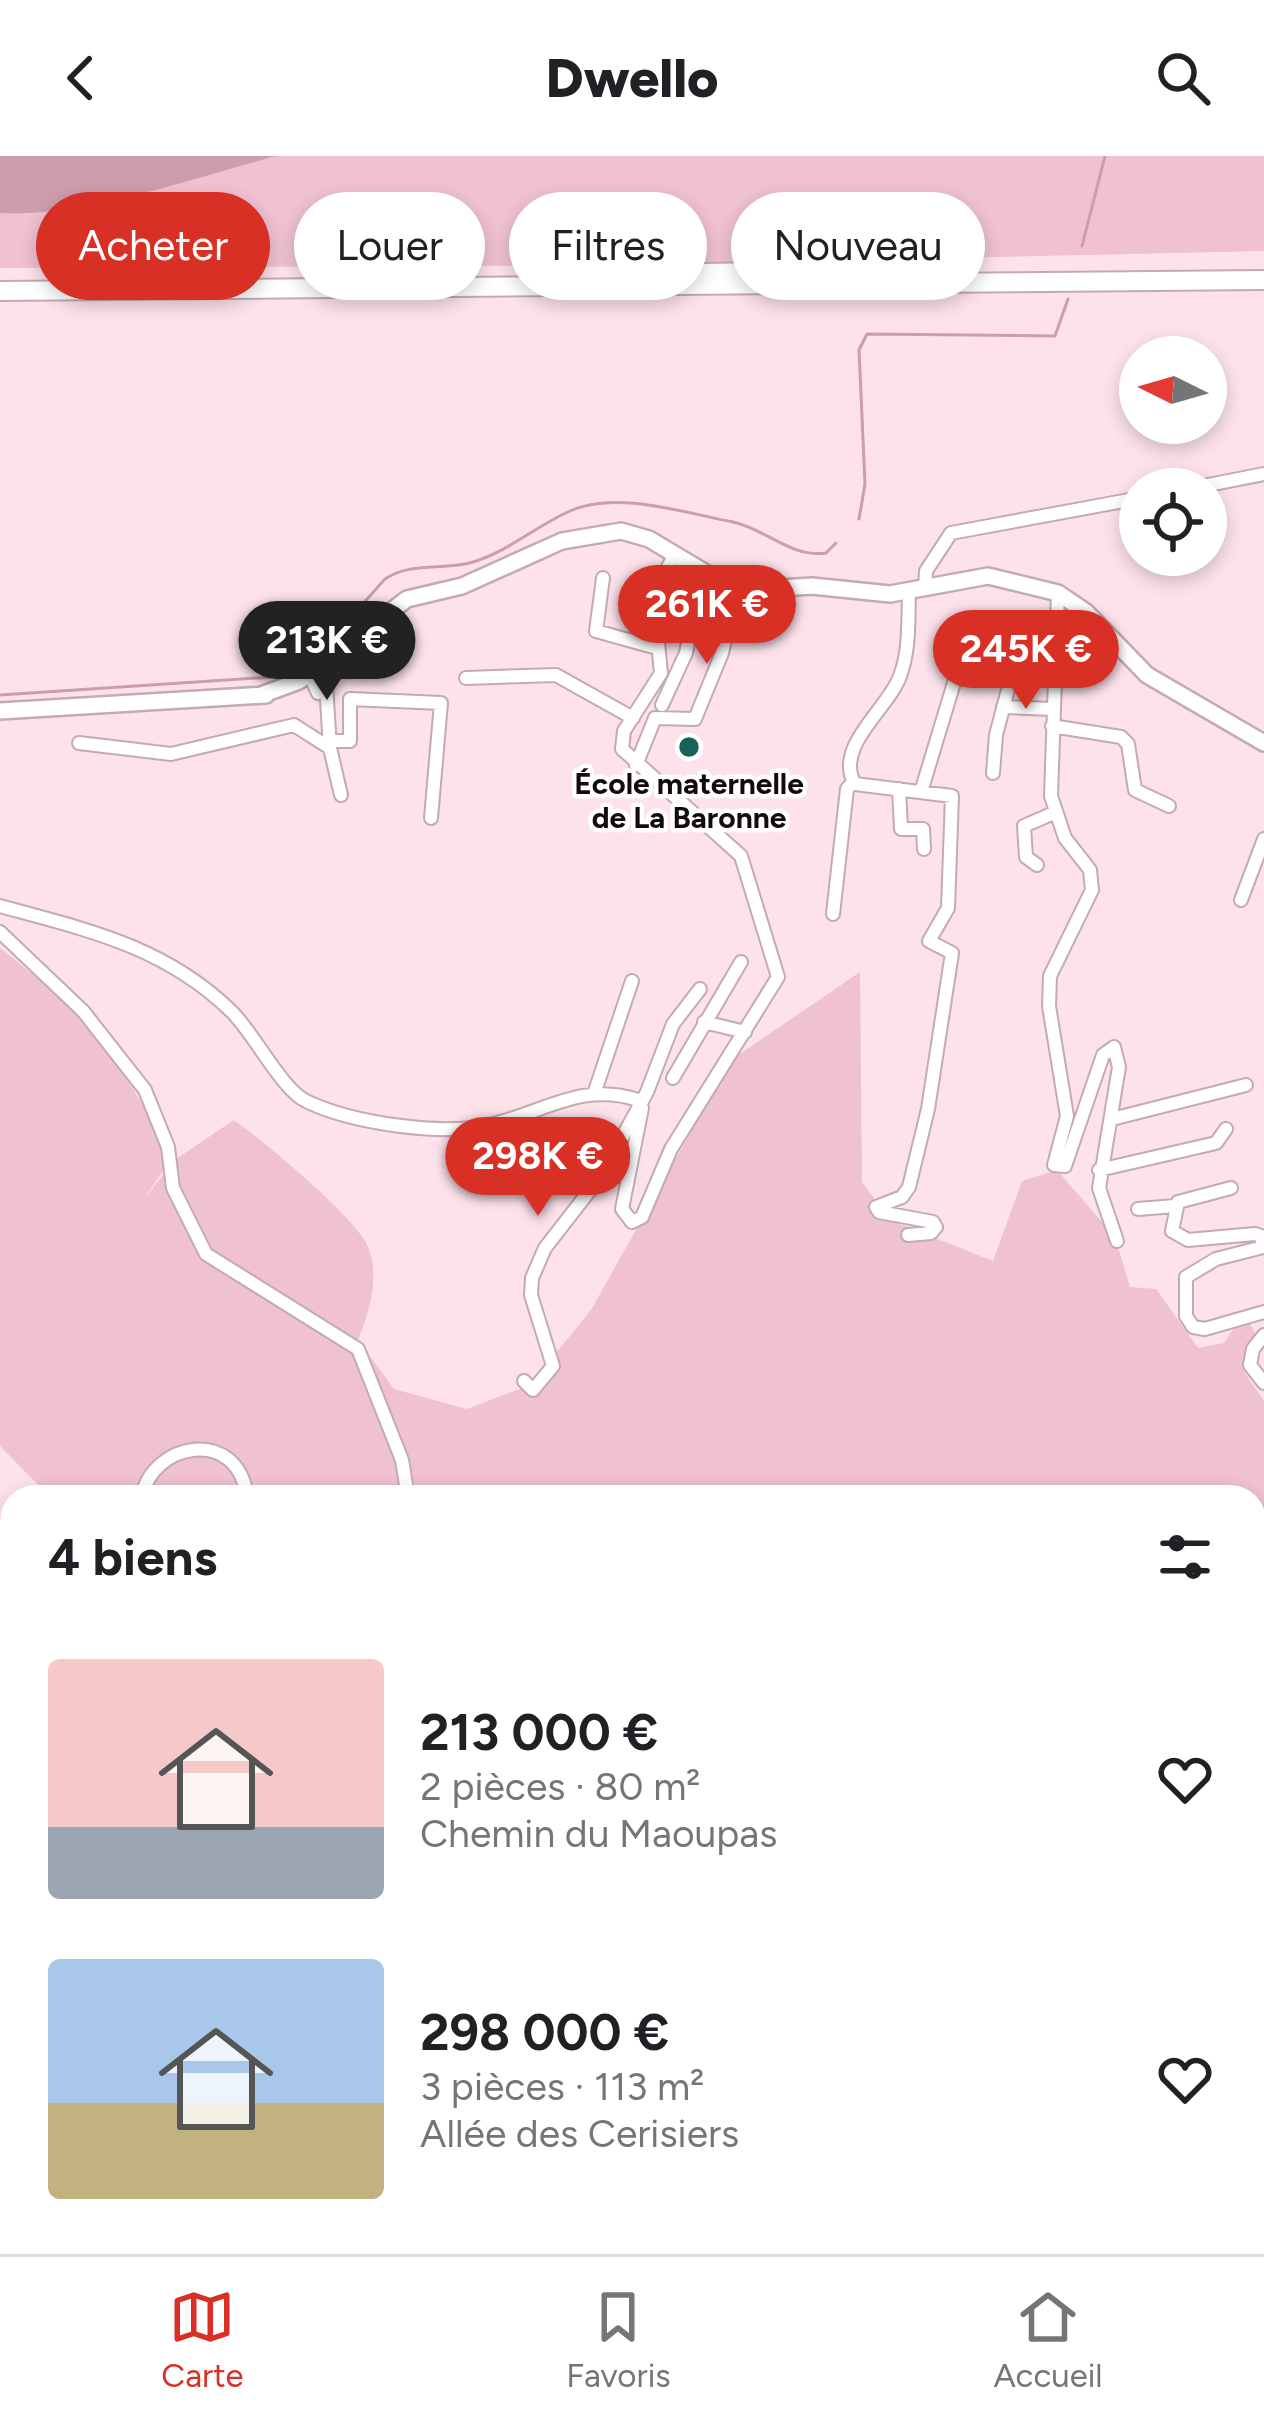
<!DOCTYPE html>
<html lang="fr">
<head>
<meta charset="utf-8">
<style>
	:root { --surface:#fff; --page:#f6f6f6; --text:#202124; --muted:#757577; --line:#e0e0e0; --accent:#d93025 }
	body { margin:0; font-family:Figtree,sans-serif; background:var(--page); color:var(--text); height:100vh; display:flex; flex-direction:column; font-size:45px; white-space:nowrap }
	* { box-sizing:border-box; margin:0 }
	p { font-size:39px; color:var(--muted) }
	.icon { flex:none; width:66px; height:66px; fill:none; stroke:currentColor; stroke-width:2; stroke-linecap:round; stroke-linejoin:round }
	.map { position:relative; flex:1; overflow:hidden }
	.drawer { position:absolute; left:0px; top:1329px; width:1266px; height:771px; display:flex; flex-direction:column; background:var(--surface); border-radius:36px 36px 0 0; box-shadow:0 6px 18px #0003 }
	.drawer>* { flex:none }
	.hud { position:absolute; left:36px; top:36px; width:1194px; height:108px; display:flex; gap:24px }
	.needle { width:78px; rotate:275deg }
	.controls { position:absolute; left:1119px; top:180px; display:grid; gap:24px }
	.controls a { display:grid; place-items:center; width:108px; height:108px; border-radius:50%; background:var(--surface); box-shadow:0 6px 18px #0003; font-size:60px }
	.price { position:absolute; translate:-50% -102px; padding:0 27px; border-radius:42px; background:var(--accent); color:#fff; font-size:39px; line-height:78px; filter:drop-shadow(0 3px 6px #0008) }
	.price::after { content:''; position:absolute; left:50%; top:72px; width:36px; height:27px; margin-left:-18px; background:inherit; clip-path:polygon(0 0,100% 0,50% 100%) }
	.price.active { background:#222; color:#fff }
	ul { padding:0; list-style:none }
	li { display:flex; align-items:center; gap:36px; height:300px; padding:0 48px }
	li span { display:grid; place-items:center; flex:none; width:336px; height:240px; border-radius:12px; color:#555 }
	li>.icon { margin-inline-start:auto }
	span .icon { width:144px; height:144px; fill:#fffc; stroke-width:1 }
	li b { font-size:51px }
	h2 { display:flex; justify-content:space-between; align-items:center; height:144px; padding:0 48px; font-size:51px }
	.chip { padding:0 42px; border-radius:54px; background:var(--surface); box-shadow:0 6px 18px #0003; font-size:42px; line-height:108px }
	.chip.active { background:var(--accent); color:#fff }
	header { display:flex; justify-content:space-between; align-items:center; height:156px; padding:0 48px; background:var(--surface); font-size:54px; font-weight:800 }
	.tabs { display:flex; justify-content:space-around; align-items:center; height:168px; border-top:3px solid var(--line); background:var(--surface); font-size:33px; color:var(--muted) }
	.tabs a { display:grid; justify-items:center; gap:6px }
	.tabs .active { color:var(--accent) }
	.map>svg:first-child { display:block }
	.green { fill:#efc1d2 }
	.water { fill:#cc9dae }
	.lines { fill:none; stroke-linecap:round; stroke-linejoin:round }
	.stream { stroke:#cc9dae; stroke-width:3 }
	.minor-casing { stroke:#c3aab3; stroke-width:16 }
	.major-casing { stroke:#c3aab3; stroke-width:20 }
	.highway-casing { stroke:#c3aab3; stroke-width:22 }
	.minor { stroke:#fff; stroke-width:12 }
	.major { stroke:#fff; stroke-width:15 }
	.highway { stroke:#fff; stroke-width:18 }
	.poi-dot { fill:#17635b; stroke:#fff; stroke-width:4.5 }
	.labels { text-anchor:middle; stroke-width:9; stroke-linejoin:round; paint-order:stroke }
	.poi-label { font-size:30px; font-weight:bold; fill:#130a0d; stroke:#fff }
</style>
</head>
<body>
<header><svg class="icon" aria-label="back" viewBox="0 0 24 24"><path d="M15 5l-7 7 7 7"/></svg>Dwello<svg class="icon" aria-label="search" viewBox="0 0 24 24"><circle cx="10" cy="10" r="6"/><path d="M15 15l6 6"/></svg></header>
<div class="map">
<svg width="1264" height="2098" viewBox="0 0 1264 2098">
	<rect width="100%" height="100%" fill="#fde2ec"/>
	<path class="green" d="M 276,0 L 1264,0 L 1264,95 L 646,109 L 0,112 L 0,57 L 86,48 Z
		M 0,792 C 81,854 129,910 170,1005 L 143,1044 L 176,1003 L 234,964 C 265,986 346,1054 365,1085 C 382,1115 370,1155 358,1184 L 394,1233 L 467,1253 L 530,1229 L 591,1154 L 731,904 L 860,816 L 862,1026 L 890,1064 L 993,1105 L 1022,1025 L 1057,1014 L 1115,1081 L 1130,1131 L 1156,1133 L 1198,1192 L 1224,1187 L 1234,1172 L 1249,1166 L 1255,1177 L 1243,1214 L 1264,1245 L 1264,1674 L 1254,1680 L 1254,1341 L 50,1341 L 0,1290 Z
		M 12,1518 L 12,1661 L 0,1653 L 0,1519 Z
		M 0,1657 L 12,1665 L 12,2088 L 1254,2088 L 1254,2010 L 1264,2027 L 1264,2098 L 0,2098 Z"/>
	<path class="water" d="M 0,0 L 276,0 C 198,21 79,62 0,57 Z"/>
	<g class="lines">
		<path class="stream" d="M 1082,90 L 1105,0
			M 859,363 L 865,328 L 859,194 L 867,178 L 1055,180 L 1068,143
			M 0,539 L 287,520 L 312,505 L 385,423 C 412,405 443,415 473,406 C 509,395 536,370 570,355 C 616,334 685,357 733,366 C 766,373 791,402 826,397 L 836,387
			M 0,1956 L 4,1996 L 0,2010
			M 0,2052 L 12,2078
			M 16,2088 L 21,2098"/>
		<defs>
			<path id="minor" d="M 1188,333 L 1264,318
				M 603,422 L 596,475 L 657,492
				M 925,431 L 926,415 L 951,377 L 1140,342
				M 466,522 L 556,519 L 633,562
				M 318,537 L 313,526 L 322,510
				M 662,549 L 686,497 L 698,439 L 733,448
				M 1003,551 L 1052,553
				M 1052,570 L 1121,581 L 1128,588 L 1135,634 L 1169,650
				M 330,585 L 350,585 L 350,543 L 441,547 L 431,662
				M 79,587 L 171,598 L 294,569 L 330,592 L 326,528 L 330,509
				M 330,592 L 341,639
				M 636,609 L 655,562 L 695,563 L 722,497 L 736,435
				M 993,617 L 996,579 L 1020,488
				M 899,633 L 901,673 L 923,673 L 924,693
				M 921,636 L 960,507
				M 1037,709 L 1026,701 L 1024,670 L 1056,656
				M 1241,744 L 1264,683
				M 0,750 C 87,774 164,790 231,855 C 255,878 282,935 308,946 C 353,967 440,980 489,969 C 543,957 582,925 638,944 L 642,952 L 622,1053 L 632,1066 L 642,1061 L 671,993 L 778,821 L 741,700 L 622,593 L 624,575 L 661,517 C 657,476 650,436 675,399
				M 833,758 L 847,633 L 853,626
				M 0,776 L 83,855 L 145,934 L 168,991 L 173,1032 L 206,1098 L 358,1193 L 402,1304 L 408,1341
				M 704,866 L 745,876
				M 673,922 L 741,806
				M 595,935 L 632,825
				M 1112,963 L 1246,929
				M 1054,1009 L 1067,960 L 1049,850 L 1050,820 L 1092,734 L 1090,714 L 1065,682 L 1051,640 L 1058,437
				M 1054,1009 L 1065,1010 L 1103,899 L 1114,891 L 1119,911 L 1099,1032 L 1117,1085
				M 1099,1014 L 1216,987 L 1226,973
				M 1231,1032 L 1178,1046 L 1172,1075 L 1188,1084 L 1255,1078 L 1261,1080 L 1263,1091 L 1216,1103 L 1186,1121 L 1186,1160 L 1193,1171 L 1205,1173 L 1264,1156
				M 1138,1053 L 1175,1050
				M 908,1079 L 931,1077 L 936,1071 L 933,1066 L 879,1056 L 876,1051 L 902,1041 L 909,1031 L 928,953 L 952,797 L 929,785 L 948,752 L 952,640 L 855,628 C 833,591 889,552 900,520 C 910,494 908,463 909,435
				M 1264,1179 L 1253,1193 L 1250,1209 L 1264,1227
				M 524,1225 L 533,1234 L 553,1210 L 531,1139 L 532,1122 L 545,1092 L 601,1020 L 647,936 L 673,868 L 700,833
				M 142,1341 C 151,1287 238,1269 247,1341
				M 0,1471 L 12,1477
				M 1254,1701 L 1264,1697
				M 1254,1879 L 1264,1880"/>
			<path id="major" d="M 261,539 L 299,525 L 407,443 L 462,430 L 562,385 L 621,375 L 649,383 L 736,435 L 812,430 L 890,438 L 988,420 L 1058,437 L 1086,456 L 1147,519 L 1264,587
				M 0,555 L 266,539
				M 0,1371 L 12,1373
				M 1254,1661 L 1264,1657"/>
			<path id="highway" d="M 639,118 L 839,115
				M 0,135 L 1264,124"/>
		</defs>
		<use href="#minor" class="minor-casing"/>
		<use href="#major" class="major-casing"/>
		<use href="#highway" class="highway-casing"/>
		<use href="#minor" class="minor"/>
		<use href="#major" class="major"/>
		<use href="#highway" class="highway"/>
	</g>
	<circle class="poi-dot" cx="689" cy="591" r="12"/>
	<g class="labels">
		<g class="poi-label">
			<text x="689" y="638">École maternelle<tspan x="689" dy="34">de La Baronne</tspan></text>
		</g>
	</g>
</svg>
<div class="controls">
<a><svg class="needle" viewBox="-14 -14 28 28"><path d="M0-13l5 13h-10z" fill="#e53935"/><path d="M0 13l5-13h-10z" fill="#757577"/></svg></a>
<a><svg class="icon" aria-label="locate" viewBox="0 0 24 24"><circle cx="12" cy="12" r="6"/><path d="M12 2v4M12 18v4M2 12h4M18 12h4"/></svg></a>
</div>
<b class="price" style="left:707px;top:511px">261K €</b>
<b class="price active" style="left:327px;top:547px">213K €</b>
<b class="price" style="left:1026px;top:556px">245K €</b>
<b class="price" style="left:538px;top:1063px">298K €</b>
<div class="hud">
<a class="chip active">Acheter</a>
<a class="chip">Louer</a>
<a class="chip">Filtres</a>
<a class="chip">Nouveau</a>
</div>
<section class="drawer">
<h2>4 biens<svg class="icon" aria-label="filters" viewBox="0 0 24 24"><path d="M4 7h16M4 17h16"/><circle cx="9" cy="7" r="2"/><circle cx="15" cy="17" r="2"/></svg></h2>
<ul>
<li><span style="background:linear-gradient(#f6c9c9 70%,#9aa5b1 0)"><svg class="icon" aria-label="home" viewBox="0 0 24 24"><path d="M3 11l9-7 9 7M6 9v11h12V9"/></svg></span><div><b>213 000 €</b><p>2 pièces · 80 m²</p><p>Chemin du Maoupas</p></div><svg class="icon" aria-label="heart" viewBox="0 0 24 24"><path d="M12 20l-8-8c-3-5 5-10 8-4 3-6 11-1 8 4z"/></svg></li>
<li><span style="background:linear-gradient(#a9c7e8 60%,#c2b280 0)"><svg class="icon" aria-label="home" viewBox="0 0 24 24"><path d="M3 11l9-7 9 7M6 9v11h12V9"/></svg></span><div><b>298 000 €</b><p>3 pièces · 113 m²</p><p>Allée des Cerisiers</p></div><svg class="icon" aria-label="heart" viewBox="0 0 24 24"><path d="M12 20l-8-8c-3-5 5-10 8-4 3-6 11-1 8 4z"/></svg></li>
</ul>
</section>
</div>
<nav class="tabs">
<a class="active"><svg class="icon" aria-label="map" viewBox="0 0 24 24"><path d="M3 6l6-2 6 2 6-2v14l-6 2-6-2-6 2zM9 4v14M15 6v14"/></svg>Carte</a>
<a><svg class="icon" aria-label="saved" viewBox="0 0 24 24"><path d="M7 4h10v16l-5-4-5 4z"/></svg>Favoris</a>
<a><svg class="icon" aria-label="home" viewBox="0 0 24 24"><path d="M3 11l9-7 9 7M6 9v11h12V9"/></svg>Accueil</a>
</nav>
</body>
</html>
